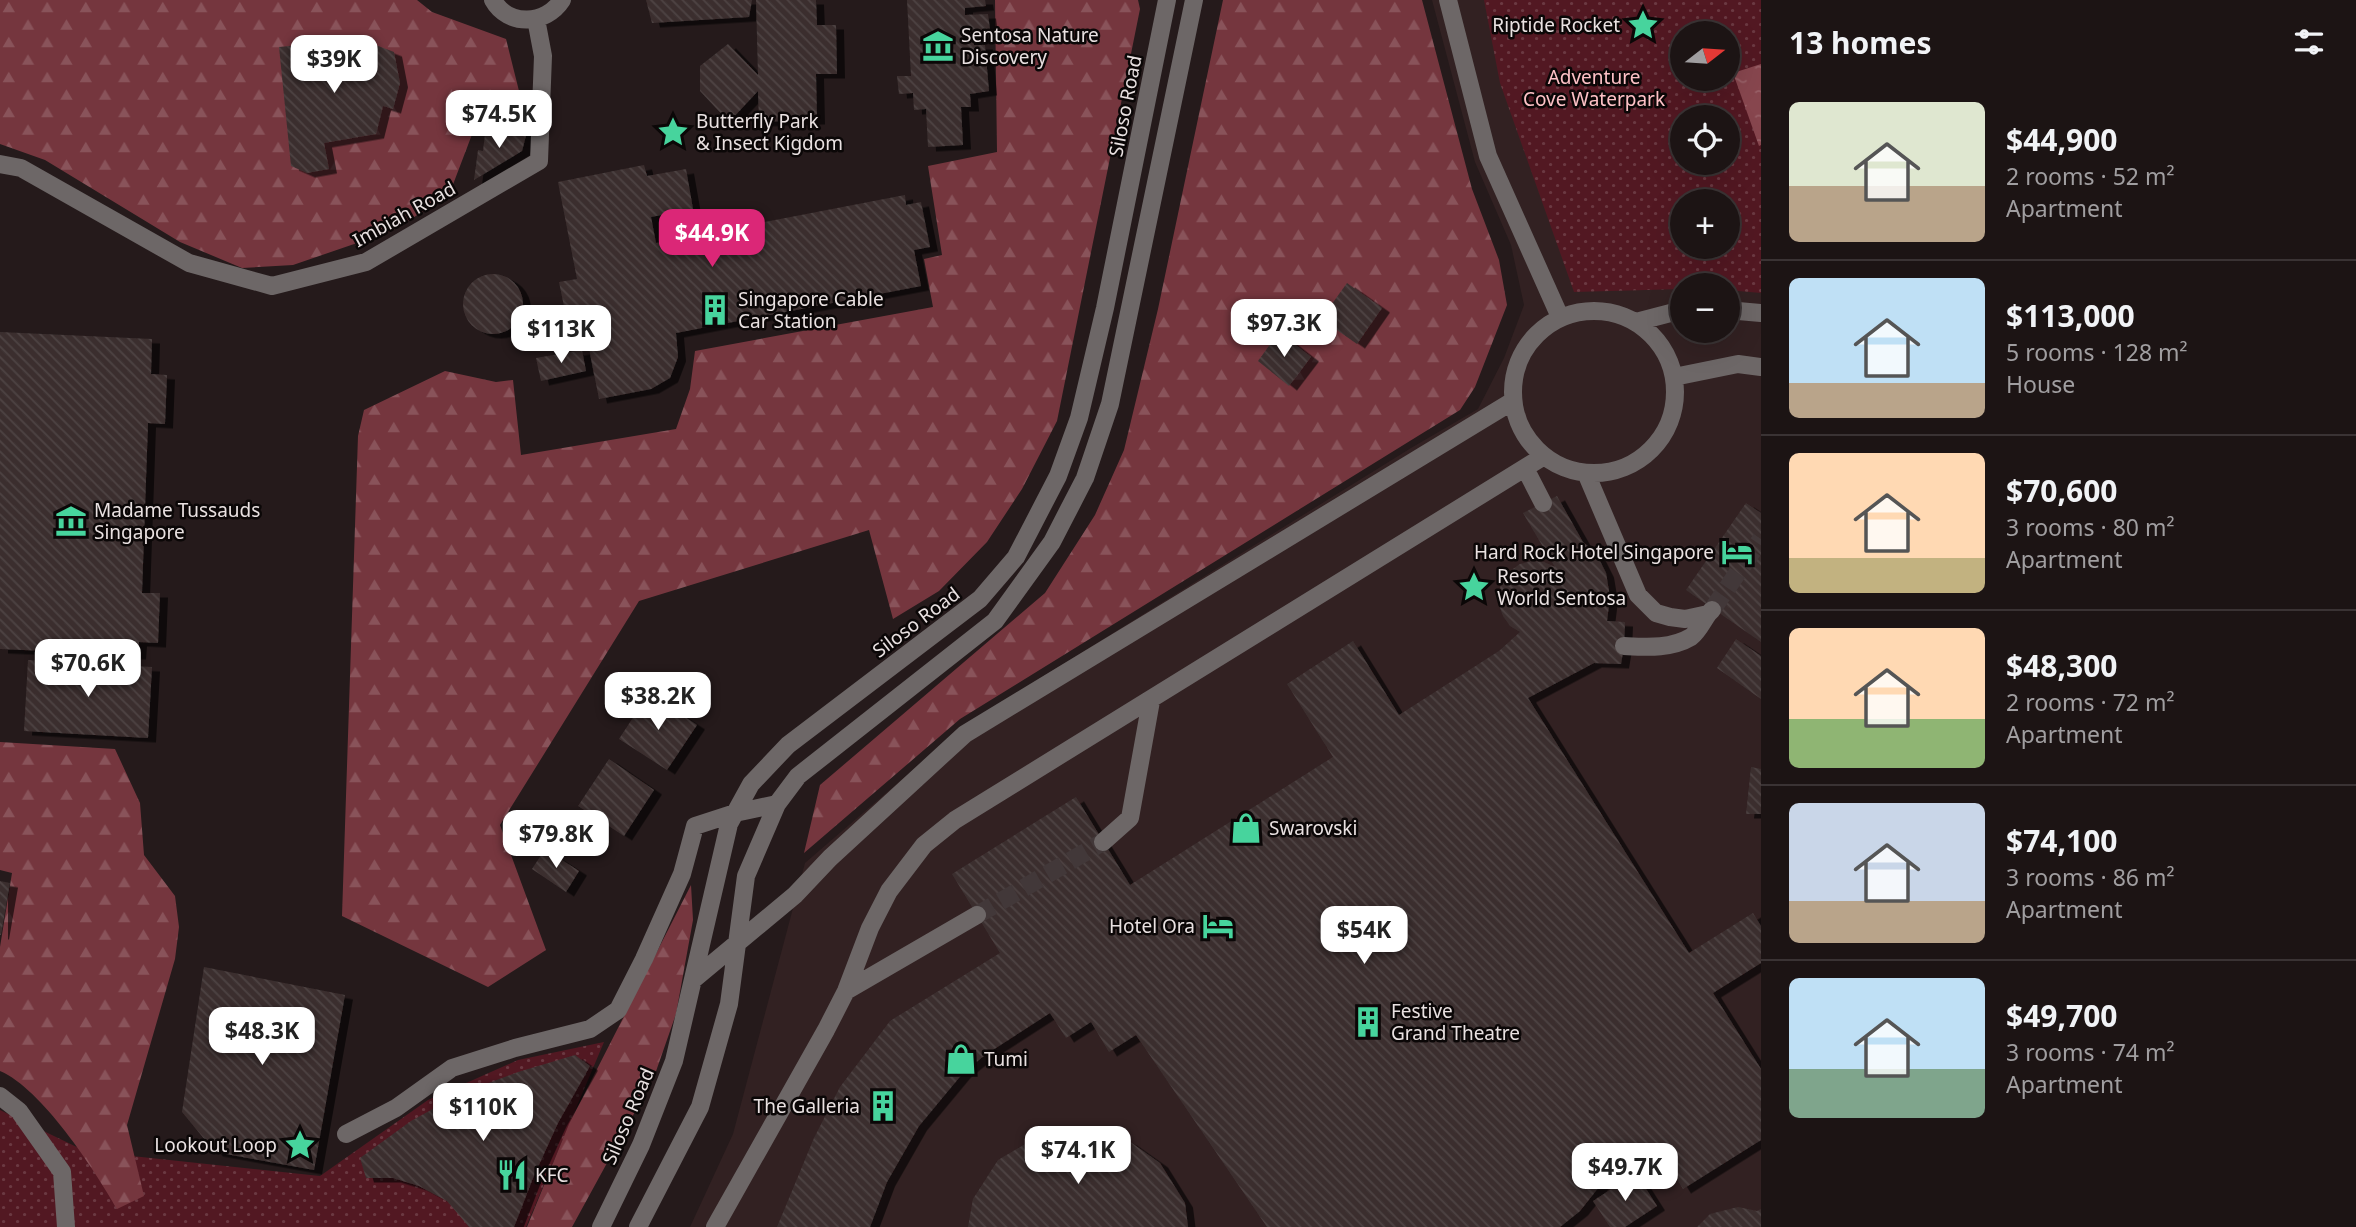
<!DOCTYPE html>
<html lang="en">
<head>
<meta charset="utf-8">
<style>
	:root { --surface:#1c1414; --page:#292122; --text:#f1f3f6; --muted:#a09ea0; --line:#3a3334; --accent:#db2777 }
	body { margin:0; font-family:"Noto Sans",sans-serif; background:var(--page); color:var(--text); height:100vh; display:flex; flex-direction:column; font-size:26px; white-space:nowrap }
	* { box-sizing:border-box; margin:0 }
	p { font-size:23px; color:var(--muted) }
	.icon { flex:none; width:38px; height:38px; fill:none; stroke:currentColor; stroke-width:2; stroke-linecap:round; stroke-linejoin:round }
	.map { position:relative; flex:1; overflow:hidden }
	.side { display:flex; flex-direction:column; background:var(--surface); width:595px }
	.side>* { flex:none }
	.needle { width:46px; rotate:73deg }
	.tools { position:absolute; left:1670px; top:21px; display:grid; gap:14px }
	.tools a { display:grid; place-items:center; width:70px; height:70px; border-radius:50%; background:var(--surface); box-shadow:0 7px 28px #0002,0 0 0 2px var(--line); font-size:35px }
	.price { position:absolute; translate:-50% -60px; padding:0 16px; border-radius:14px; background:#fff; color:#222; font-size:23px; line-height:46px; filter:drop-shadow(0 2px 4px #0008) }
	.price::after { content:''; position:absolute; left:50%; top:42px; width:21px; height:16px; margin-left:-10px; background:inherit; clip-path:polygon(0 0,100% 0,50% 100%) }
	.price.active { background:var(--accent); color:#fff }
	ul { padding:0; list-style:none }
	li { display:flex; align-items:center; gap:21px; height:175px; padding:0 28px }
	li+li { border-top:2px solid var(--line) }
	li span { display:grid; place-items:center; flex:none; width:196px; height:140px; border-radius:10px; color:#555 }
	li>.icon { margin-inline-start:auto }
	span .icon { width:84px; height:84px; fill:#fffc; stroke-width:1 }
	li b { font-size:30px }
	h2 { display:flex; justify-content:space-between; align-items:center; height:84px; padding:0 28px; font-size:30px }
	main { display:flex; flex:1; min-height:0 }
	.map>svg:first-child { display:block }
	.built { fill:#322122; fill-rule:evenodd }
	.grass { fill:url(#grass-dots); fill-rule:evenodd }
	.forest { fill:url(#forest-firs) }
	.water { fill:url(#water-ripples) }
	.building { fill:url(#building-back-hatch); filter:url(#shadow) }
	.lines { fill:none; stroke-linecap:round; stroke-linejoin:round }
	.minor-tunnel { stroke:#423839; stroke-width:18; stroke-dasharray:18 9; stroke-linecap:butt }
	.minor { stroke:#6d6767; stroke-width:18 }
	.labels { text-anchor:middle; stroke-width:5; stroke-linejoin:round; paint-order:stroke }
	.poi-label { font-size:19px; fill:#e9e1e1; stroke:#0b0707; text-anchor:start }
	.park-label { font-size:19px; fill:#fec1c6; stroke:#0b0707 }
	.street-label { font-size:19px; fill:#e9e1e1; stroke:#0b0707 }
</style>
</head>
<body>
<main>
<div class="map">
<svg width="1761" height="1227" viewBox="0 0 1761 1227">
	<defs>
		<pattern id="grass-dots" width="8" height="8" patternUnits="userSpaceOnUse" patternTransform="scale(1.75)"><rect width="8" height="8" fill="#521822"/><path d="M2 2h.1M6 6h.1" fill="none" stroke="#6b3942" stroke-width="1.8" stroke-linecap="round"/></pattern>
		<pattern id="forest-firs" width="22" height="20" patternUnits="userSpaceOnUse" patternTransform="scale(1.75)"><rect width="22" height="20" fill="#75363e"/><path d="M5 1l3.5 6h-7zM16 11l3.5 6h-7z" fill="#89535a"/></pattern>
		<pattern id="water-ripples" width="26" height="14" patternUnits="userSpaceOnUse" patternTransform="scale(1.75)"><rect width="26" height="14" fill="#87464e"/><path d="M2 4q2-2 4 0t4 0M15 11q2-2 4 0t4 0" fill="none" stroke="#986067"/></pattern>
		<pattern id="building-back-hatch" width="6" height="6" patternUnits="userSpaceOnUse" patternTransform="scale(1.75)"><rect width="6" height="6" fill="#3b2f2f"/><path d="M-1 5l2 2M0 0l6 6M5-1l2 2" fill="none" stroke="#4e4343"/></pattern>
		<filter id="shadow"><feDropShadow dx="8" dy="4.5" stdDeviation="0" flood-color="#0009"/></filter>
	</defs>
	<rect width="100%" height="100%" fill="#251a1b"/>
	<path class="built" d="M 1432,0 L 1761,0 L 1761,1227 L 690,1227 L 733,1134 L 805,863 L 965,725 L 1411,448 L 1478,409 L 1504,358 L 1524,305 L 1511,245 L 1475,162 ZM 1682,33 L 1727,33 L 1727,79 L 1682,79 ZM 1682,117 L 1727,117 L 1727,163 L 1682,163 ZM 1682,201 L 1727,201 L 1727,247 L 1682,247 ZM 1682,285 L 1727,285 L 1727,331 L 1682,331 Z"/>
	<path class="grass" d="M 1484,0 L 1761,0 L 1761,293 L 1727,290 L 1727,285 L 1682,285 L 1682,289 L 1574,292 L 1500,83 ZM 1682,33 L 1727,33 L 1727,79 L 1682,79 ZM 1682,117 L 1727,117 L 1727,163 L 1682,163 ZM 1682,201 L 1727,201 L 1727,247 L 1682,247 Z
		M 604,1042 L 526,1227 L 0,1227 L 0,1110 L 85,1151 L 320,1176 L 428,1100 L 518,1060 Z"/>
	<path class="forest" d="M 0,0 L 417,0 L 432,12 L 506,39 L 521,99 L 479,116 L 449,195 L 392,231 L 293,265 L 242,268 L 180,242 L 45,160 L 0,144 Z
		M 995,0 L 1138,0 L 1140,9 L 1057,421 L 1022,489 L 987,542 L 939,591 L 893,619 L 869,530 L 639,601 L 500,825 L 546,950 L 488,987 L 342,916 L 358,436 L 364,410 L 445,371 L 496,382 L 513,380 L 521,455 L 676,429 L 690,389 L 695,351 L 933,307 L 924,259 L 942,255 L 928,166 L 997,152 Z
		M 1223,0 L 1422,0 L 1472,189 L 1499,260 L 1507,305 L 1475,387 L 1460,410 L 960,719 L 804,853 L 820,785 L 1045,593 L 1095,515 L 1124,450 L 1158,309 Z
		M 0,742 L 115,749 L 140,803 L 144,855 L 175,896 L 179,927 L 175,959 L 127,1125 L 144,1196 L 117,1209 C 94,1169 42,1089 0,1071 L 0,947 L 12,873 L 0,870 Z
		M 691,885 L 693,920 L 676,1014 L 654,1077 L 572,1227 L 527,1227 L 569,1124 Z"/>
	<path class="water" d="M 1761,64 L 1761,145 L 1759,146 L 1733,73 Z"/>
	<path class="building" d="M 646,0 L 752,0 L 749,17 L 652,23 Z
		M 756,0 L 816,0 L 817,25 L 836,25 L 837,74 L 816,74 L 817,120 L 759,122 L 758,91 L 729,122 L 700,91 L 700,66 L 728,44 L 758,75 Z
		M 907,0 L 985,0 L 986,6 L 965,8 L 965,15 L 988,14 L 991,38 L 974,40 L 974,45 L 985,45 L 989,91 L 970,94 L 971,107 L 961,107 L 963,145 L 928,147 L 926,109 L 914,110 L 913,93 L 899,94 L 897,76 L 911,76 Z
		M 360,39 L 394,52 L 400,83 L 393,109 L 383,106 L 376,134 L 324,143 L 329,169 L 307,173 L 291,166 L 279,47 Z
		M 528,128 L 522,151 L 474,180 L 478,150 L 483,151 L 485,134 Z
		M 644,165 L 647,176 L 686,169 L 693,209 L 651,217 L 656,243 L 905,195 L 906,205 L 921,202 L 930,247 L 914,250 L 921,286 L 676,333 L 678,357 L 670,378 L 651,389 L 599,399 L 585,328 L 569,331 L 559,282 L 577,279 L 558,182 Z
		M463 304a30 30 0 1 1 60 0a30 30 0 1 1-60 0Z
		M 1347,283 L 1382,308 L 1357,344 L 1321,319 Z
		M 0,332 L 152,339 L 151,374 L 167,375 L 165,424 L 148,423 L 142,593 L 160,593 L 158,643 L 139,642 L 138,655 L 0,649 Z
		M 1279,332 L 1311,357 L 1289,386 L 1258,361 Z
		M 582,350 L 586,371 L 541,381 L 536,358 Z
		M 1557,496 L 1583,542 L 1596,553 L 1606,573 L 1610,597 L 1607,621 L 1625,622 L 1624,646 L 1621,664 L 1594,663 L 1528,698 L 1689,953 L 1753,913 L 1761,926 L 1761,963 L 1713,993 L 1761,1069 L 1761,1140 L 1683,1189 L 1655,1144 L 1610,1173 L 1580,1211 L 1560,1227 L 1267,1227 L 1136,1035 L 1109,1052 L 1091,1022 L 1066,1038 L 1050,1013 L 985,1055 L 963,1073 L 919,1126 L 887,1182 L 870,1227 L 777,1227 L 814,1138 L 840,1087 L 890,1021 L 1000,953 L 952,874 L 1076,797 L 1130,885 L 1333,757 L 1287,684 L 1353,641 L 1399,715 L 1499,651 L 1520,632 L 1510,626 L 1503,616 L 1499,605 L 1499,592 L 1502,581 L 1510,571 L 1520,564 L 1532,561 L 1544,562 L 1555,567 L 1523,513 Z
		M 1746,503 L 1761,513 L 1761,642 L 1686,590 Z
		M 1736,639 L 1761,656 L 1761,699 L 1717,668 Z
		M 28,660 L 152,667 L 148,738 L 24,731 Z
		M 649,693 L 697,725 L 667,770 L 619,739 Z
		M 609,759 L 654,790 L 624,836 L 578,806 Z
		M 1751,767 L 1761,769 L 1761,814 L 1746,814 Z
		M 545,849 L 579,871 L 566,892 L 532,869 Z
		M 0,881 L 10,883 L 1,935 L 0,935 Z
		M 204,967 L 345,995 L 314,1170 L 215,1152 L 182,1112 Z
		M 575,1055 L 590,1066 L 558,1123 L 533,1178 L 514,1227 L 469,1227 L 447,1201 L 419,1186 L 393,1178 L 366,1178 L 360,1158 L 411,1121 L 462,1093 L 518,1072 Z
		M 1084,1128 L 1129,1141 L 1160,1163 L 1185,1203 L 1188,1227 L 968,1227 L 973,1199 L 998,1160 L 1039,1136 Z
		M 1636,1173 L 1657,1206 L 1625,1227 L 1610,1227 L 1593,1201 Z
		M 1738,1207 L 1757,1211 L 1761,1209 L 1761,1227 L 1697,1227 L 1710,1214 Z"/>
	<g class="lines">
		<path class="minor-tunnel" d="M 1712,610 L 1761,539
			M 977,915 L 1103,842"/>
		<path class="minor" d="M 493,0 C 508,27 546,25 562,0
			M 1448,0 L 1488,156 L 1560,317
			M 0,164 L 21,168 L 189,263 L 272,286 L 366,262 L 539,161 L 543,56 L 536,19
			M 1727,310 L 1761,313
			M1513 392a81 81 0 1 1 162 0a81 81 0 1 1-162 0Z
			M 1636,322 L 1682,310
			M 1674,377 L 1738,364 L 1761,367
			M 1525,468 L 1543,503
			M 1586,473 L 1638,595 L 1656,613 L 1670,617 L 1685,619 L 1708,614 L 1712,610
			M 1624,646 C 1646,647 1671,649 1691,637 C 1698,632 1703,621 1708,614
			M 1103,842 L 1130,818 L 1151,701
			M 694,979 L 795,895 L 830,858 L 965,734 L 1513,401
			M 846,991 L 977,915
			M 0,1096 L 19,1111 L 62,1172 L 66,1227
			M 346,1134 L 396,1108 L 452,1068 L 515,1048 L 590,1029 L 618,1010 L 644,959 L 682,874 L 695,826 L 735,813 L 777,804
			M 601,1227 L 641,1145 L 674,1061 L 729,824 L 751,784 L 788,745 L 980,599 L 1016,557 L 1058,476 L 1079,418 L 1105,308 L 1167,0
			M 638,1227 L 700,1107 L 729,1004 L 746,876 L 777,804 L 798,776 L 995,621 L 1052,542 L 1085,478 L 1110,404 L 1194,0
			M 715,1227 L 826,1030 L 846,991 L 870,928 L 889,891 L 924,845 L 955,820 L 1544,456"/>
	</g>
	<defs>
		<symbol id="sight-bare" viewBox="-9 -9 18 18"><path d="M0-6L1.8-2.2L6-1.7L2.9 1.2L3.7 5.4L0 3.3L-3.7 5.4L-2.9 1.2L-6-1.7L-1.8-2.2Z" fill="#47d49d" stroke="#0b0707" stroke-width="2.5" paint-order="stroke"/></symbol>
		<symbol id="museum-bare" viewBox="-9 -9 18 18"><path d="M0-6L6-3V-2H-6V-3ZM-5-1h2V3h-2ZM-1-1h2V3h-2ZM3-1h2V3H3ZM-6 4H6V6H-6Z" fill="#47d49d" stroke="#0b0707" stroke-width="2.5" paint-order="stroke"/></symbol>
		<symbol id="building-bare" viewBox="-9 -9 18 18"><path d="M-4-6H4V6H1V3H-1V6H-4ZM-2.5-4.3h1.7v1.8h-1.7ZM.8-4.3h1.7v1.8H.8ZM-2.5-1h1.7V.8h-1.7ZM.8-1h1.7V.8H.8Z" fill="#47d49d" stroke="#0b0707" stroke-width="2.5" paint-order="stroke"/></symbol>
		<symbol id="hotel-bare" viewBox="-9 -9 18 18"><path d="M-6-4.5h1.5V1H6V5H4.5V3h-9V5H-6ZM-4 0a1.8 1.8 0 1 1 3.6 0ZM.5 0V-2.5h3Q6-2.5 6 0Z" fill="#47d49d" stroke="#0b0707" stroke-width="2.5" paint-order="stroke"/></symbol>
		<symbol id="shop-bare" viewBox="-9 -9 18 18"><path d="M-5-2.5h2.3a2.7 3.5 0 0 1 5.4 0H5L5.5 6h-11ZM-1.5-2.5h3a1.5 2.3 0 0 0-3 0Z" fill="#47d49d" stroke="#0b0707" stroke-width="2.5" paint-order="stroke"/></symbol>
		<symbol id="restaurant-bare" viewBox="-9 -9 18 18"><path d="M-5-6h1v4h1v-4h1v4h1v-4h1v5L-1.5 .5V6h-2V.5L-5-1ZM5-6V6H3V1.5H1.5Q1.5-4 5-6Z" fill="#47d49d" stroke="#0b0707" stroke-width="2.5" paint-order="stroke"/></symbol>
	</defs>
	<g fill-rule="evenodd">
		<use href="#sight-bare" x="1621" y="3" width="44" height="44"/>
		<use href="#museum-bare" x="916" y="24" width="44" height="44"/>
		<use href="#sight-bare" x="651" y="110" width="44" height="44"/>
		<use href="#building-bare" x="693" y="288" width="44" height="44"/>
		<use href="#museum-bare" x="49" y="499" width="44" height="44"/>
		<use href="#hotel-bare" x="1715" y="530" width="44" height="44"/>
		<use href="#sight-bare" x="1452" y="565" width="44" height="44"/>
		<use href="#shop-bare" x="1224" y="806" width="44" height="44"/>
		<use href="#hotel-bare" x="1196" y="904" width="44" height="44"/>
		<use href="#building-bare" x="1346" y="1000" width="44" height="44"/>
		<use href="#shop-bare" x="939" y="1037" width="44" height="44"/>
		<use href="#building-bare" x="861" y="1084" width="44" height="44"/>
		<use href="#sight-bare" x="278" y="1123" width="44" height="44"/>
		<use href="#restaurant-bare" x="490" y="1153" width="44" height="44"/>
	</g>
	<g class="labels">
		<g class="poi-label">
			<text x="1620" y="32" text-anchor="end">Riptide Rocket</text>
			<text x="961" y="42">Sentosa Nature<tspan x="961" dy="22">Discovery</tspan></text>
			<text x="696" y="128">Butterfly Park<tspan x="696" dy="22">&amp; Insect Kigdom</tspan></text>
			<text x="738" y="306">Singapore Cable<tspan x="738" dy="22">Car Station</tspan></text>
			<text x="94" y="517">Madame Tussauds<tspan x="94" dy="22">Singapore</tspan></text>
			<text x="1714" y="559" text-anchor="end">Hard Rock Hotel Singapore</text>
			<text x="1497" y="583">Resorts<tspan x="1497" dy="22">World Sentosa</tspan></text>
			<text x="1269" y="835">Swarovski</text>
			<text x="1195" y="933" text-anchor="end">Hotel Ora</text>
			<text x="1391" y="1018">Festive<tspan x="1391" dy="22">Grand Theatre</tspan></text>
			<text x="984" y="1066">Tumi</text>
			<text x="860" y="1113" text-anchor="end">The Galleria</text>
			<text x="277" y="1152" text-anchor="end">Lookout Loop</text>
			<text x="535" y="1182">KFC</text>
		</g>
		<g class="park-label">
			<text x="1594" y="84">Adventure<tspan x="1594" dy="22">Cove Waterpark</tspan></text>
		</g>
		<g class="street-label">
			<text transform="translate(1125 106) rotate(-79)" y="7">Siloso Road</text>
			<text transform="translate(404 214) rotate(-29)" y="7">Imbiah Road</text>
			<text transform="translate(916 622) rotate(-37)" y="7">Siloso Road</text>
			<text transform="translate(628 1116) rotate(-67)" y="7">Siloso Road</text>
		</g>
	</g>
</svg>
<div class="tools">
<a><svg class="needle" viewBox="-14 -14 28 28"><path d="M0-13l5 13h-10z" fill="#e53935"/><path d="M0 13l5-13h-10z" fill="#a09ea0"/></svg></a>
<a><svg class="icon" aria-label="locate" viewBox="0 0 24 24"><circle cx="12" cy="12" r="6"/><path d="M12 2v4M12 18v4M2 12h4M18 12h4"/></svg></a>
<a>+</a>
<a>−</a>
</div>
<b class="price" style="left:334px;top:95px">$39K</b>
<b class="price" style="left:499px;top:150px">$74.5K</b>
<b class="price active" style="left:712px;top:269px">$44.9K</b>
<b class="price" style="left:1284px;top:359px">$97.3K</b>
<b class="price" style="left:561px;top:365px">$113K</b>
<b class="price" style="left:88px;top:699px">$70.6K</b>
<b class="price" style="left:658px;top:732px">$38.2K</b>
<b class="price" style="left:556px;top:870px">$79.8K</b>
<b class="price" style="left:1364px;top:966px">$54K</b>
<b class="price" style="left:262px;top:1067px">$48.3K</b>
<b class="price" style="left:483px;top:1143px">$110K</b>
<b class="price" style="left:1078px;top:1186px">$74.1K</b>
<b class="price" style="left:1625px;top:1203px">$49.7K</b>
</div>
<section class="side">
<h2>13 homes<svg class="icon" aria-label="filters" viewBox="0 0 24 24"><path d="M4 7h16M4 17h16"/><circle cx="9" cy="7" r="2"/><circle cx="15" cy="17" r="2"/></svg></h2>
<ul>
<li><span style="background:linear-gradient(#dfe7d0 60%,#b9a48a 0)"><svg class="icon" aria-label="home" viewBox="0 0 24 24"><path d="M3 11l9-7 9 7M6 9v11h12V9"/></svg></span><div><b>$44,900</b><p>2 rooms · 52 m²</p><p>Apartment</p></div></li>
<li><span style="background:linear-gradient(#bfe0f5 75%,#b9a48a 0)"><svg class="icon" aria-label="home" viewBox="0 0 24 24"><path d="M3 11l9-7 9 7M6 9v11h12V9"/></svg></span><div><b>$113,000</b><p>5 rooms · 128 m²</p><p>House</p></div></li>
<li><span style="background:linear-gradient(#ffd9b3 75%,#c2b280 0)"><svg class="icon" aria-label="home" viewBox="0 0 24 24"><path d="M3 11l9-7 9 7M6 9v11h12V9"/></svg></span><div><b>$70,600</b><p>3 rooms · 80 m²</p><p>Apartment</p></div></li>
<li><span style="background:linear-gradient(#ffd9b3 65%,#8fb573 0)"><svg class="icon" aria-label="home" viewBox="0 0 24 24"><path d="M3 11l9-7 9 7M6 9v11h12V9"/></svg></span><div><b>$48,300</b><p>2 rooms · 72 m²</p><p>Apartment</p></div></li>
<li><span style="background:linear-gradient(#c9d6e8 70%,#b9a48a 0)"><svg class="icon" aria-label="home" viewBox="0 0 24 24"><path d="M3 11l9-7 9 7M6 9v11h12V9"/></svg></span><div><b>$74,100</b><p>3 rooms · 86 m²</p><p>Apartment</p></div></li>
<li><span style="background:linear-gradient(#bfe0f5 65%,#7fa58c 0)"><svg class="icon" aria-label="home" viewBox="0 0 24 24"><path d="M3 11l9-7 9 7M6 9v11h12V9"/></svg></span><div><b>$49,700</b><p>3 rooms · 74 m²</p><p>Apartment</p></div></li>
</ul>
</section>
</main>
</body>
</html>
